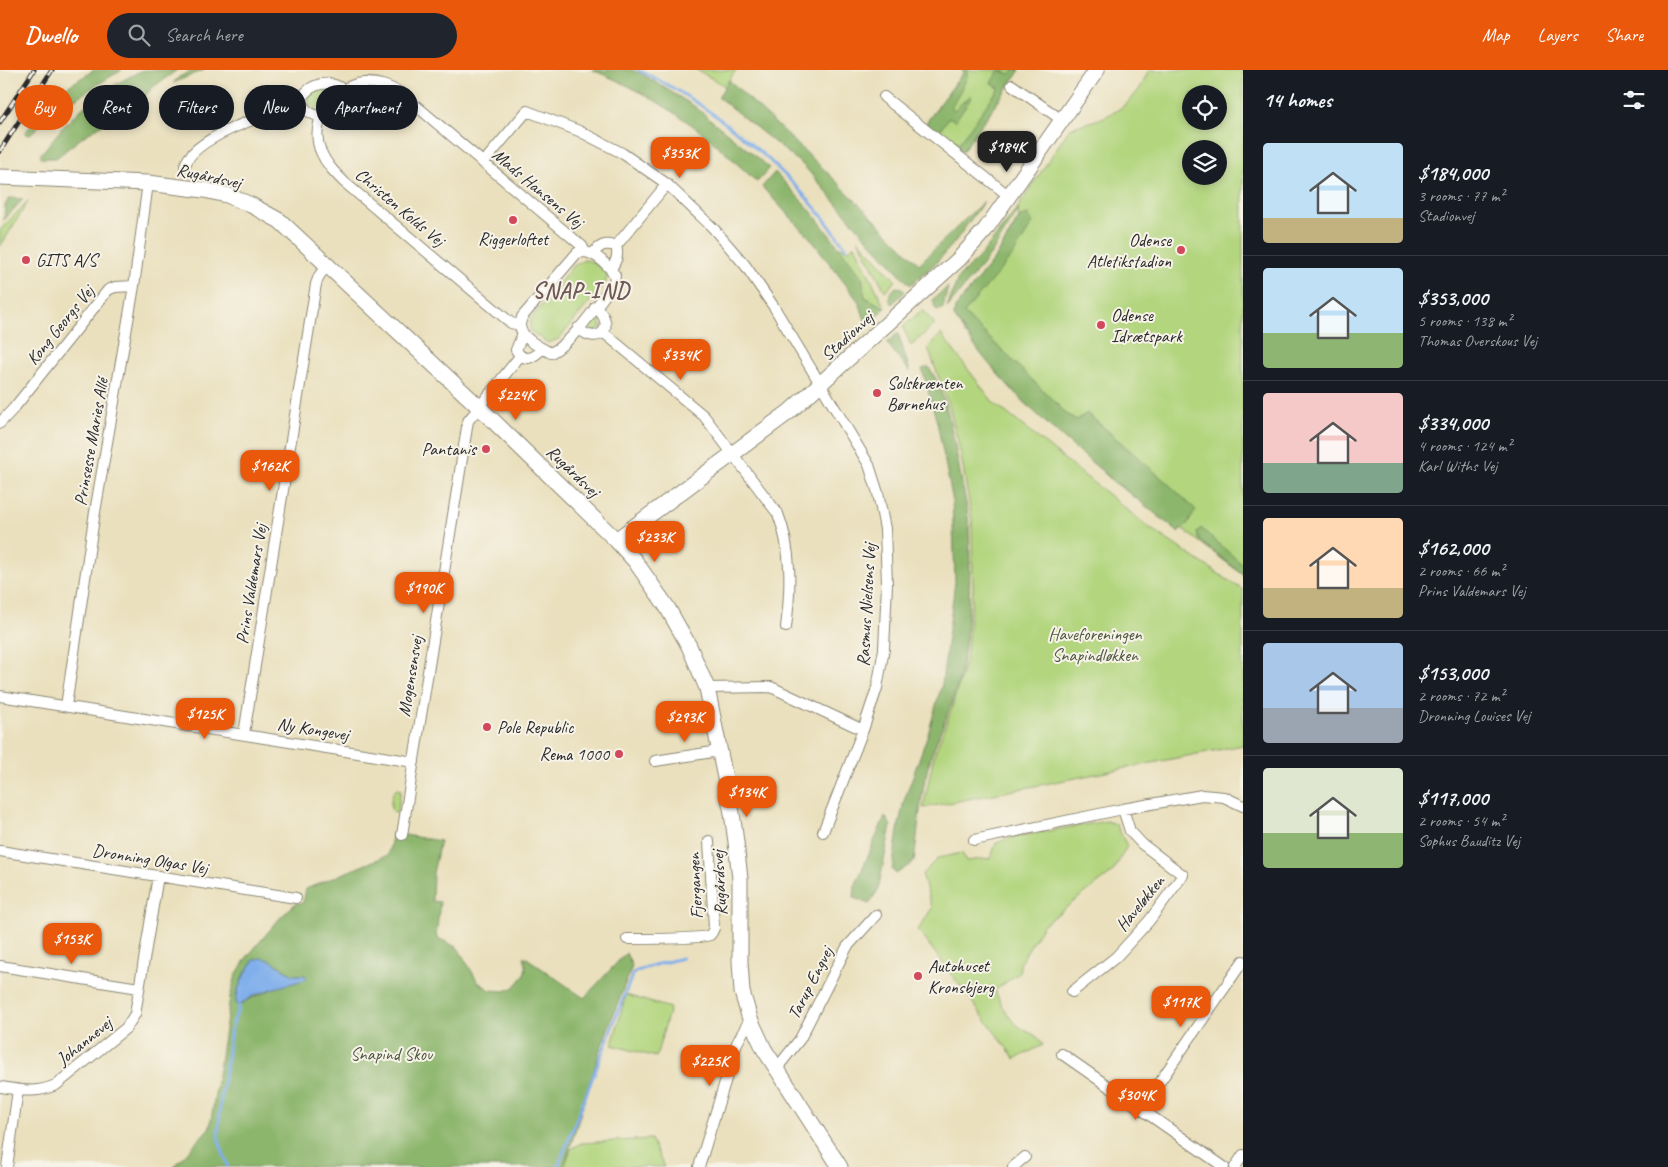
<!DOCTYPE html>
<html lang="en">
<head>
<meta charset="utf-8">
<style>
	:root { --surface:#171b24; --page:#20242c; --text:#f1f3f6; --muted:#9ea1a6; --line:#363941; --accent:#ea580c }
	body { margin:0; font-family:Caveat,sans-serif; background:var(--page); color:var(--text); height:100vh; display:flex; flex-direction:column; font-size:19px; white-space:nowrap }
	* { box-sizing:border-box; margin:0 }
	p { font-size:16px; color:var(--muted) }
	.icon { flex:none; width:28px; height:28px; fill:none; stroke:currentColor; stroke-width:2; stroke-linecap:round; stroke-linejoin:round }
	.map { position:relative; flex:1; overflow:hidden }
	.sheet { display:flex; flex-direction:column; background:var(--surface); width:425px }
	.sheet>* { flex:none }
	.banner { position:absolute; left:15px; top:15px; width:475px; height:45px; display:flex; gap:10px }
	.fabs { position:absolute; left:1182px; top:15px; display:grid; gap:10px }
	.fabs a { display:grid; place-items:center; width:45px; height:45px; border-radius:50%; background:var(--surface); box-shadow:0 2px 8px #0003; font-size:25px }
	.price { position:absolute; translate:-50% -42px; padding:0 11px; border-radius:10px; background:var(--accent); color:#fff; font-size:16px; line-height:32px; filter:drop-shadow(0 1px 2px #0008) }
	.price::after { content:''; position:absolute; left:50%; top:30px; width:15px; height:11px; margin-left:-8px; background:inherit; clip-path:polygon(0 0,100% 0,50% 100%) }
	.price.selected { background:#222; color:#fff }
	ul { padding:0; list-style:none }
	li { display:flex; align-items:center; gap:15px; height:125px; padding:0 20px }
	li+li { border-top:1px solid var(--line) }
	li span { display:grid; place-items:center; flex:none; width:140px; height:100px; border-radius:5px; color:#555 }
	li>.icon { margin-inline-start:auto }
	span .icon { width:60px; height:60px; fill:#fffc; stroke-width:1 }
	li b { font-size:21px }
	h2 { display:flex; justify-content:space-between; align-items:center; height:60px; padding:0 20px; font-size:21px }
	.chip { padding:0 18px; border-radius:22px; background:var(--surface); box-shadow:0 2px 8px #0003; font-size:18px; line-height:45px }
	.chip.selected { background:var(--accent); color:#fff }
	header { display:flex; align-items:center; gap:30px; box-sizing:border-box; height:70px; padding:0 25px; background:var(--accent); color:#fff }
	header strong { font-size:24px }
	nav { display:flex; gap:28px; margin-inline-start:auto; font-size:18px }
	.search { width:350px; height:45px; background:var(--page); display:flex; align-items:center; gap:12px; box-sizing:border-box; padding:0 18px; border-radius:28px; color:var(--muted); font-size:19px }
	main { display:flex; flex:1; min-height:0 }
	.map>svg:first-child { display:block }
	.green { fill:#b2d57e; stroke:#6e8054; fill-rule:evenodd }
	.forest { fill:#8db66d; stroke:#5c704c; fill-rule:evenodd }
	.water { fill:#80afeb; stroke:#566d8b }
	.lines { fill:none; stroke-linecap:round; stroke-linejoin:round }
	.stream { stroke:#80afeb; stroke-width:3 }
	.street-casing { stroke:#8a8674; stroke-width:12 }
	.secondary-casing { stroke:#8a8674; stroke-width:17 }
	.street { stroke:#fff; stroke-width:10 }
	.secondary { stroke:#fff; stroke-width:15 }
	.rail-casing { stroke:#2b2b2b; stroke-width:5 }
	.rail { stroke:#f7f3e8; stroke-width:3; stroke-dasharray:9; stroke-linecap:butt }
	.poi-dot { fill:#d1495b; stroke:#f7f3e8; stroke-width:2 }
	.labels { text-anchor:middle; stroke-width:4; stroke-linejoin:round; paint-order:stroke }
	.street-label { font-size:18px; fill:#2b2b2b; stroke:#f7f3e8 }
	.poi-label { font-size:18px; fill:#2b2b2b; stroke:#f7f3e8; text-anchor:start }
	.park-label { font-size:18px; fill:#4d5640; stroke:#f7f3e8 }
	.district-label { font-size:22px; font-weight:bold; letter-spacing:1px; fill:#705a57; stroke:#f7f3e8 }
</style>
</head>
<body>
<header>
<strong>Dwello</strong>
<div class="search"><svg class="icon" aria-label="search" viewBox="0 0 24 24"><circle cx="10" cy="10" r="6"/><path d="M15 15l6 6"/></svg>Search here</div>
<nav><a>Map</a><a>Layers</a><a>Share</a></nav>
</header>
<main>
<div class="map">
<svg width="1243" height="1097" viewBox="0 0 1243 1097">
	<rect width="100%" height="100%" fill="#f7f3e8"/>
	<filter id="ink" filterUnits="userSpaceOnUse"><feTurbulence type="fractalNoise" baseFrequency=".02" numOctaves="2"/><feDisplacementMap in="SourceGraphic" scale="10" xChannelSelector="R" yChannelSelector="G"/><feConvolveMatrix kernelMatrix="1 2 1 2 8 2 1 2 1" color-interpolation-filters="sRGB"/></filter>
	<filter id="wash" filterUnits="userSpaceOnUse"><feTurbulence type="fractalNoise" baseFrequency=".0096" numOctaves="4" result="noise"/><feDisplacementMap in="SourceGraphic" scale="20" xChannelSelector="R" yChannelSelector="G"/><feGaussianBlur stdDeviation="1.12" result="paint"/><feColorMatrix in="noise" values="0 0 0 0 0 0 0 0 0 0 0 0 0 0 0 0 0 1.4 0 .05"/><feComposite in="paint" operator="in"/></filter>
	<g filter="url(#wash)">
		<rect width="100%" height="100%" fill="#eae0bd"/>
		<path class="green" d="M 697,0 L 736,0 L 725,16 Z
			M 963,0 L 1020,0 L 962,82 L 926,53 L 963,3 Z
			M 1149,0 L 1243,0 L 1243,505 L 1185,461 L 1113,412 L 965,264 L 954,246 L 955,238 L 996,187 L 1019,148 L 1018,137 L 1070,58 C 1097,50 1120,45 1138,21 C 1143,15 1145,7 1149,0 ZM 1191,24 L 1219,24 L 1219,51 L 1191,51 ZM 1191,79 L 1219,79 L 1219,106 L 1191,106 Z
			M 310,17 L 338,20 L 325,29 L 317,41 C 307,35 307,27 310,17 Z
			M 29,130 L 0,177 L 0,160 Z
			M 858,169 L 896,211 L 885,221 Z
			M 855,175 L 885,238 L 865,227 L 837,176 L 849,180 Z
			M 584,190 L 591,191 L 607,203 L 606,212 L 559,269 L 548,273 L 530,261 L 530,250 L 572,197 Z
			M 922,240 L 935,254 L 911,276 L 903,257 Z
			M 597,245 L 600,247 L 601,258 L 592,262 L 585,259 L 592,247 Z
			M 941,264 L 993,332 L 1151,459 L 1243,520 L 1243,675 L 923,738 L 934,685 L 951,640 L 966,590 L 973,518 L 972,451 L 960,380 L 949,336 L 928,278 Z
			M 397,719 L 401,720 L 397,743 L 395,743 L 391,739 C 391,731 390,724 397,719 Z
			M 1107,751 L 1116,754 L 1127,776 L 1113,802 L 1043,855 L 1021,891 L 1019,903 L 995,920 C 1000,933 1007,946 1017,955 C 1026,963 1038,963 1043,975 L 1015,989 L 918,860 L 932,838 L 922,804 L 938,788 L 962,783 L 966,791 L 991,788 L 996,773 L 1013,767 Z
			M 626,925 L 670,938 L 656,987 L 612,975 Z
			M 651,1069 L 664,1097 L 564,1097 L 571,1079 L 581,1073 Z"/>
		<path class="forest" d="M 94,0 L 122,0 C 89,19 57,39 29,65 L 25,63 L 59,22 Z
			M 143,0 L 177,0 L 153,17 L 142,29 L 84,66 L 56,88 L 41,88 L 40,85 C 50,74 59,60 70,50 C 91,28 116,13 143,0 Z
			M 193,0 L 204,0 L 173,13 L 179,7 Z
			M 592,0 L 632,0 L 642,4 L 694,36 L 770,98 L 757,112 C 737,94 718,75 696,58 C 665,35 629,14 592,0 Z
			M 963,0 L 967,0 L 967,8 L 951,38 L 954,40 L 971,25 L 971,28 L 955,51 L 949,47 L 938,63 L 926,53 L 963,3 Z
			M 999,0 L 1010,4 L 1015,0 L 1020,0 L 962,82 L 950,72 L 952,68 L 959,73 L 999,18 L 991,13 Z
			M 729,10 L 831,106 L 919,194 L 984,131 L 954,173 L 935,194 L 910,215 L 857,157 L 804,96 L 718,27 Z
			M 775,102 L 811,141 L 862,207 L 865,227 L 885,238 L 872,250 L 866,253 L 859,232 L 811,169 L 762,117 Z
			M 9,128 L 23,129 L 4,150 L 5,136 Z
			M 1018,138 L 1018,141 L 991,184 L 947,238 L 958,208 L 980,186 Z
			M 1028,145 L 1033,153 L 1013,185 L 964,243 L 1068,345 L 1077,350 L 1087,343 L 1165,411 L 1196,440 L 1186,456 L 1178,462 C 1101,399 1007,332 954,246 L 955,238 L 996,187 L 1019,148 Z
			M 896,217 L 902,218 L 905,222 L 892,234 L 889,229 L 890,223 Z
			M 948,217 L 943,238 L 938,241 L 935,238 L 933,229 Z
			M 898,263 L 910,302 L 887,273 Z
			M 929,297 C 946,322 952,361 958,391 C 961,411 967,433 969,454 C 971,499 970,546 963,590 C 958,623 943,653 932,684 C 920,719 919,756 914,792 L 896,804 L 892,800 L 899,754 L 904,731 L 928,664 L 942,614 L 955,512 L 952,427 L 937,352 L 922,299 Z
			M 1201,458 L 1243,495 L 1243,504 L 1201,472 L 1198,468 L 1197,462 Z
			M 885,746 L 891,756 L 878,820 L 869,834 L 854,828 L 855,816 Z
			M 393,763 L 440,771 L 433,803 L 432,831 L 440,832 L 436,867 L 458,878 L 478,912 L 490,920 L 505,921 L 512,918 L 519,912 L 524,905 L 526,897 L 524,886 L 584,928 L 626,883 L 632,896 L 600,980 L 564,1097 L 174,1097 L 210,1057 L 230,927 L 236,905 L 247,887 L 280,848 L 296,833 L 303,833 L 306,819 L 388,785 ZM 254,890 L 280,896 L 293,905 L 305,905 L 247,930 L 239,936 L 236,925 L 243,906 Z"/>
		<path class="water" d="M 261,888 L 270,890 L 293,905 L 305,905 L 307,909 C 286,916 255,920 239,936 L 236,934 C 236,917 245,904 254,890 Z"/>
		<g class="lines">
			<path class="stream" d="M 638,0 C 703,29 773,87 818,141 C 828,153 837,166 846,178
				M 228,1097 L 218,1067 L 220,1036 L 231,960 L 239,936
				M 558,1097 L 633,903 L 647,897 L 682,888"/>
		</g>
	</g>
	<g filter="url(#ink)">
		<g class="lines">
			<defs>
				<path id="street" d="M 1012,15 L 1062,50
					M 884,27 L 1009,126
					M 320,47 C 277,33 322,0 343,20
					M 483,93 L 527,41 L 579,61 L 622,83 L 667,114 L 713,158 L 745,195 L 774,237 L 869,395 L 878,423 L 885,459 L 887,514 L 884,579 L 877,618 L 863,660 L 823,762
					M 185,96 C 192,66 275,42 302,33
					M 616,176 L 667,114
					M 585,182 C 597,184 607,194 615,205 L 614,213 C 597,235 575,270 551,283 C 541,278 520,268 520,255 C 520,252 522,249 522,247 L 577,183 Z
					M 593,183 C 601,175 604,173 616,176 C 619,186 616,191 611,199
					M 520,255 L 511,253 L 344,112 C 335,103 326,94 321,82 C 308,53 333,15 364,13 C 378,12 389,17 401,23 L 582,176 L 585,182
					M 578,258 C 599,278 618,255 595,237
					M 603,262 L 704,346 L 778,444 C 792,480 791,518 786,557
					M 523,263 L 516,280 C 524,293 533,288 542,279
					M 0,353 L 14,338 L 108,220 L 115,217 L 134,216
					M 707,618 L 771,617 L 863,660
					M 0,626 L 414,692
					M 66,636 L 94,448 L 134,216 L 148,113
					M 244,664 L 316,214 L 319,206 L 328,194
					M 655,691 L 719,681
					M 402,765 L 468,351 L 520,286
					M 974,770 L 1123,739 L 1202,725 L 1224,727 L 1243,736
					M 0,781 L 296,828
					M 627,869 C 641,869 702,869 710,865 C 712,863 713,861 714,858 L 709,771
					M 0,896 L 139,918
					M 1072,922 L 1116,887 L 1149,851 L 1183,805 L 1142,774 L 1130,761 L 1123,739
					M 1062,984 L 1224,1097
					M 777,998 L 800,969 L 847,877 L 876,845
					M 0,1017 C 23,1020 34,1024 56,1015 L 126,958 L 135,944 L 158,806
					M 1141,1039 L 1243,891
					M 7,1097 L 18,1020
					M 699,1097 L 737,973 L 750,949
					M 1013,1097 L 1025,1087
					M 1235,1097 L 1243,1085"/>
				<path id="secondary" d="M 0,107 L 148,113 L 204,120 L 227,125 L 251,135 L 280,151 L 479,337 L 616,470 L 635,491 L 667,537 L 689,576 L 707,618 L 732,743 L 736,772 L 740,809 L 740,891 L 742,922 L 750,949 L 764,979 L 840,1097
					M 616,470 L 789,342 L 959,189 L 985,160 L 1097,0"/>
			</defs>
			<use href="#street" class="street-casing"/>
			<use href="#secondary" class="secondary-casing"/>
			<use href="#street" class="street"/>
			<use href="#secondary" class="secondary"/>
			<defs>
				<path id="rail" d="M 0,52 L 34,0
					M 0,81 L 52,0"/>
			</defs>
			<use href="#rail" class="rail-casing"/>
			<use href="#rail" class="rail"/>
		</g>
	</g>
	<g class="poi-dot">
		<circle cx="513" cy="150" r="5"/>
		<circle cx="1181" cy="180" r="5"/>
		<circle cx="26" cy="190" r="5"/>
		<circle cx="1101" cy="255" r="5"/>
		<circle cx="877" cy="323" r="5"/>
		<circle cx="486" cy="379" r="5"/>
		<circle cx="487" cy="657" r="5"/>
		<circle cx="619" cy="684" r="5"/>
		<circle cx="918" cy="906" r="5"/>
	</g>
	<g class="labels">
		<g class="street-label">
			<text transform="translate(209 106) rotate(12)" y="6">Rugårdsvej</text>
			<text transform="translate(538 118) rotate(40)" y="6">Mads Hansens Vej</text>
			<text transform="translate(400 137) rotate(40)" y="6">Christen Kolds Vej</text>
			<text transform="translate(60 255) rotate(-51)" y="6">Kong Georgs Vej</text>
			<text transform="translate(847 266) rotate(-42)" y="6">Stadionvej</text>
			<text transform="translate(91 372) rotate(-80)" y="6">Prinsesse Maries Allé</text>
			<text transform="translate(573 401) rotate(44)" y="6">Rugårdsvej</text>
			<text transform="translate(251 514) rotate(-81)" y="6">Prins Valdemars Vej</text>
			<text transform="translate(866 535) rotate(-87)" y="6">Rasmus Nielsens Vej</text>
			<text transform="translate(410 606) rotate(-81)" y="6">Mogensensvej</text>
			<text transform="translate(313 659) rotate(9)" y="6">Ny Kongevej</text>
			<text transform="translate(150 789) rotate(9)" y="6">Dronning Olgas Vej</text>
			<text transform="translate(719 813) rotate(-93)" y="6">Rugårdsvej</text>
			<text transform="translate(695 816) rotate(-93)" y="6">Fjergangen</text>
			<text transform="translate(1140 833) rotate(-51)" y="6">Haveløkken</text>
			<text transform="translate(810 913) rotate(-63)" y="6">Tarup Engvej</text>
			<text transform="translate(84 971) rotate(-39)" y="6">Johannevej</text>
		</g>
		<g class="poi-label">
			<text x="513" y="175" text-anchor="middle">Riggerloftet</text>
			<text x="1171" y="176" text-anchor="end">Odense<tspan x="1171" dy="21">Atletikstadion</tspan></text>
			<text x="36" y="196">GITS A/S</text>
			<text x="1111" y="251">Odense<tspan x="1111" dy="21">Idrætspark</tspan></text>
			<text x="887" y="319">Solskrænten<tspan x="887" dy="21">Børnehus</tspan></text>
			<text x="476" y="385" text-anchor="end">Pantanis</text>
			<text x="497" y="663">Pole Republic</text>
			<text x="609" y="690" text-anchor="end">Rema 1000</text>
			<text x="928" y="902">Autohuset<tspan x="928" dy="21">Kronsbjerg</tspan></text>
		</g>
		<g class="park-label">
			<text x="1095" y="570">Haveforeningen<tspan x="1095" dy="21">Snapindløkken</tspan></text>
			<text x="391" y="990">Snapind Skov</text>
		</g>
		<g class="district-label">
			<text x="581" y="228">SNAP-IND</text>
		</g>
	</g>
</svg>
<div class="fabs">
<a><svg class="icon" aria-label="locate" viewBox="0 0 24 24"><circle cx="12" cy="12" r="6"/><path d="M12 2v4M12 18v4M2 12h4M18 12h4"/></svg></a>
<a><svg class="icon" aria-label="layers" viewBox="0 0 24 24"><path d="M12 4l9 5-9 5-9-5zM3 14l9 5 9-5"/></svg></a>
</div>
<b class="price selected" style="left:1007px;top:103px">$184K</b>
<b class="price" style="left:680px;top:109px">$353K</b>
<b class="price" style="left:681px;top:311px">$334K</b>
<b class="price" style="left:516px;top:351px">$224K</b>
<b class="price" style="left:270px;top:422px">$162K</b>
<b class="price" style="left:655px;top:493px">$233K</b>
<b class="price" style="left:424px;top:544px">$190K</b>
<b class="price" style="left:205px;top:670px">$125K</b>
<b class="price" style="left:685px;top:673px">$293K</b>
<b class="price" style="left:747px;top:748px">$134K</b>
<b class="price" style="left:72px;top:895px">$153K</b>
<b class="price" style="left:1181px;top:958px">$117K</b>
<b class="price" style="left:710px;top:1017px">$225K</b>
<b class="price" style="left:1136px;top:1051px">$304K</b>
<div class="banner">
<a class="chip selected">Buy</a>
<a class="chip">Rent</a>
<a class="chip">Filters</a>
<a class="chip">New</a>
<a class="chip">Apartment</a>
</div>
</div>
<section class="sheet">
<h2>14 homes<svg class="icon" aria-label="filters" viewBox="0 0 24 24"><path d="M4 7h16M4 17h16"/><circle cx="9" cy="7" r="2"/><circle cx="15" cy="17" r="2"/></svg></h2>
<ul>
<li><span style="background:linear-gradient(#bfe0f5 75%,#c2b280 0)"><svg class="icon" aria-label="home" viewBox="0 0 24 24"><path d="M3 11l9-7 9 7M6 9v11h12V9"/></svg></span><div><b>$184,000</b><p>3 rooms · 77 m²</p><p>Stadionvej</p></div></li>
<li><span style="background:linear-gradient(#bfe0f5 65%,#8fb573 0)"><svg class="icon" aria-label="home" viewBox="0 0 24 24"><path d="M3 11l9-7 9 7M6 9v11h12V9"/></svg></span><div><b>$353,000</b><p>5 rooms · 138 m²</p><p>Thomas Overskous Vej</p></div></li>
<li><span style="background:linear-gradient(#f6c9c9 70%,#7fa58c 0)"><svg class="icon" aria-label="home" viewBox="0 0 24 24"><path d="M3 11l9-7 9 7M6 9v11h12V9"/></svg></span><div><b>$334,000</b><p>4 rooms · 124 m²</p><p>Karl Withs Vej</p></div></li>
<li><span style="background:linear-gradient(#ffd9b3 70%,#c2b280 0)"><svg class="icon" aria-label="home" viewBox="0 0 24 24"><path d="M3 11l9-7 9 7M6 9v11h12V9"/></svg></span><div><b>$162,000</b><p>2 rooms · 66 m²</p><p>Prins Valdemars Vej</p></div></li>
<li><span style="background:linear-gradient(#a9c7e8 65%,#9aa5b1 0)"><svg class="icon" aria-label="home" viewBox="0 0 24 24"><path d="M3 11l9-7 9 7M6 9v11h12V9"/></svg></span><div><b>$153,000</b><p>2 rooms · 72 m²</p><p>Dronning Louises Vej</p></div></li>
<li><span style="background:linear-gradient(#dfe7d0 65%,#8fb573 0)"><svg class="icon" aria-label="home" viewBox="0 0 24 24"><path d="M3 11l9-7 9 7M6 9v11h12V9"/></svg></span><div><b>$117,000</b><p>2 rooms · 54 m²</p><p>Sophus Bauditz Vej</p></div></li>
</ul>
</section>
</main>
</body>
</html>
